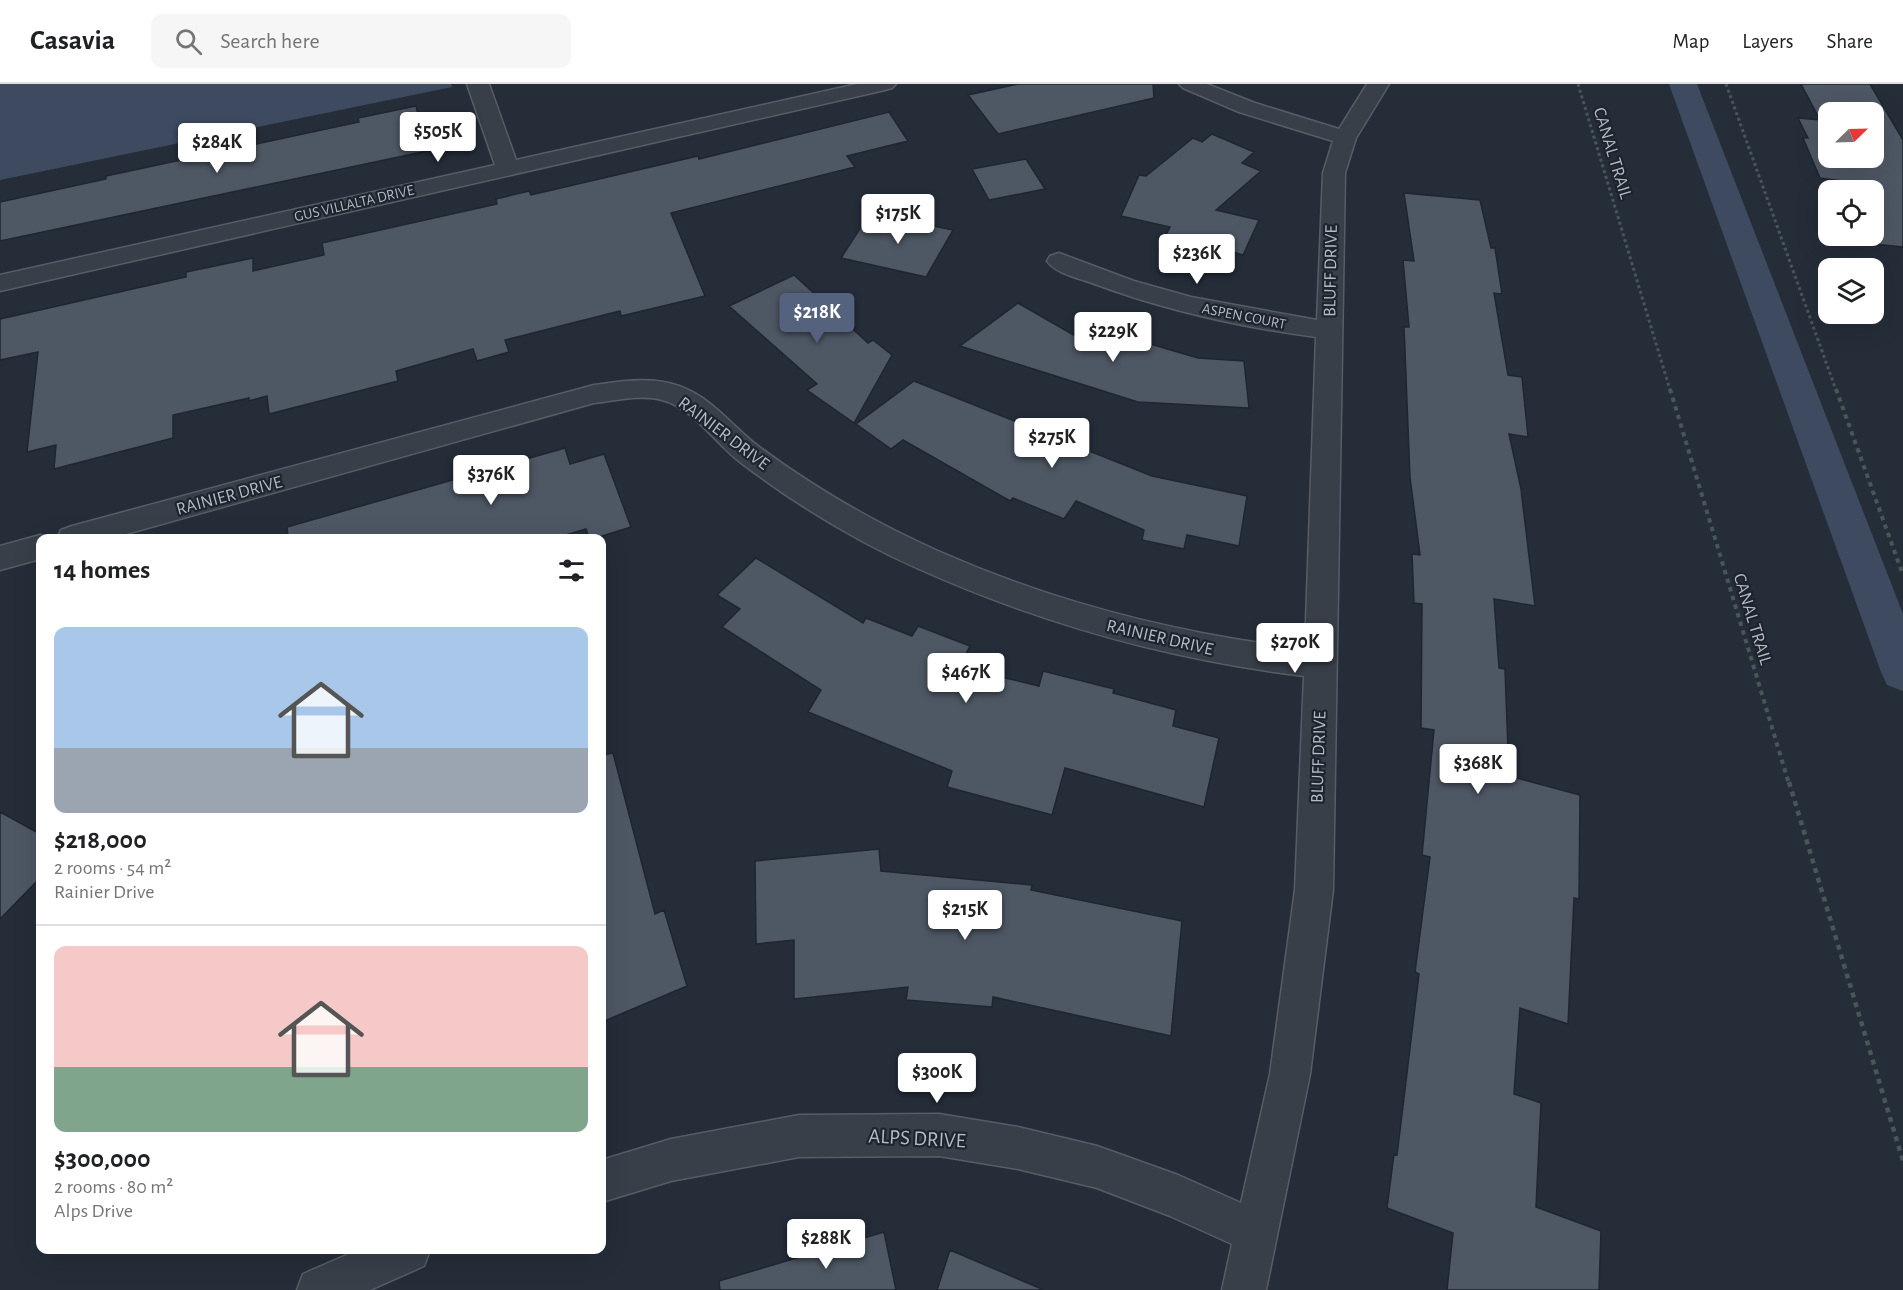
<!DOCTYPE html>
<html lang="en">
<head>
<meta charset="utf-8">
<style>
	:root { --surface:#fff; --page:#f6f6f6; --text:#202124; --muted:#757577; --line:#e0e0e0; --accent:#54627e }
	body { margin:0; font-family:"Alegreya Sans",sans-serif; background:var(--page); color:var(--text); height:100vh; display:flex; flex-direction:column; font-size:22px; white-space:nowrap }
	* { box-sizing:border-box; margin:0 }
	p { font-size:20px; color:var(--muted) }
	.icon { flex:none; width:33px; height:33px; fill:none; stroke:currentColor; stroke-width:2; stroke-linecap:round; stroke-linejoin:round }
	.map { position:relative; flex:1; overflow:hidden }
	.details { position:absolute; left:36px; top:450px; width:570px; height:720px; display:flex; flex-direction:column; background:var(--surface); border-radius:12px; box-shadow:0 6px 24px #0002 }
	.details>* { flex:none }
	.needle { width:39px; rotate:67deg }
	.buttons { position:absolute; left:1818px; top:18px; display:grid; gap:12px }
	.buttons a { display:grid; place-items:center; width:66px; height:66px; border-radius:12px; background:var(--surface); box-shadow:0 6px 24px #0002; font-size:30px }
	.price { position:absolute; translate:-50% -51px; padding:0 14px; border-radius:6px; background:#fff; color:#222; font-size:20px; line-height:39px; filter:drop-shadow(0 2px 3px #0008) }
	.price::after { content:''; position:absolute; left:50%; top:36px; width:18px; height:14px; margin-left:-9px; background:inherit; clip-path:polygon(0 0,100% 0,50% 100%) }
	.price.on { background:var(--accent); color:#fff }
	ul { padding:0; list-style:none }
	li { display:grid; align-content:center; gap:12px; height:318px; padding:0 18px }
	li+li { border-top:2px solid var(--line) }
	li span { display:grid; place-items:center; height:186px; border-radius:12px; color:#555 }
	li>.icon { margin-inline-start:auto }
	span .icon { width:108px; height:108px; fill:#fffc; stroke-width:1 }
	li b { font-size:26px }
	h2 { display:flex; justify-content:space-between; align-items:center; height:72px; padding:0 18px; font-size:26px }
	header { display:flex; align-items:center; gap:36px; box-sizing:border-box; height:84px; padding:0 30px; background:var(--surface); border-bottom:2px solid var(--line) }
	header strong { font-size:28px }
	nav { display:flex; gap:33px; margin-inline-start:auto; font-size:21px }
	.search { width:420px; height:54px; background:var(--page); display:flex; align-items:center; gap:15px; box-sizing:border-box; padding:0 21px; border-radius:12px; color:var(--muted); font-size:22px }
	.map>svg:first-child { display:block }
	.water { fill:#3d4a60 }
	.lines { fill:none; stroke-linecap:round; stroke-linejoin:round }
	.canal { fill:#3d4a60; fill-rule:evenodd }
	.building { fill:#4e5764; stroke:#202630; stroke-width:1.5; fill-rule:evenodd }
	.street-casing { stroke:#575d67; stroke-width:3 }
	.path-far2 { stroke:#475659; stroke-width:3; stroke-dasharray:3 3; stroke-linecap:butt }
	.path-far1 { stroke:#475659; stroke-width:4; stroke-dasharray:4.5 4.5; stroke-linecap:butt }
	.path { stroke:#475659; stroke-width:4.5; stroke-dasharray:5 5; stroke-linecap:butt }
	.street { fill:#393f49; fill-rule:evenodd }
	.labels { text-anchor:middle; stroke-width:4.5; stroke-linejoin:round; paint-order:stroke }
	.far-street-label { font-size:15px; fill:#b4bac5; stroke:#1e242e }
	.street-label { font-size:18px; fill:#b4bac5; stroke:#1e242e }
	.near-street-label { font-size:21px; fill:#b4bac5; stroke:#1e242e }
</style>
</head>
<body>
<header>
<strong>Casavia</strong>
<div class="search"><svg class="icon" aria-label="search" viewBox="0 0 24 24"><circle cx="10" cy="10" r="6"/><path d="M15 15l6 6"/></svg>Search here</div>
<nav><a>Map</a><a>Layers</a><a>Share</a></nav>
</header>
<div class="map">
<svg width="1903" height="1206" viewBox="0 0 1903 1206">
	<rect width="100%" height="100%" fill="#252d39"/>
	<path class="water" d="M 0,0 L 451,0 L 452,3 L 0,96 Z"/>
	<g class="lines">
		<path class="canal" d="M 1669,0 L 1697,0 L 1903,530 L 1903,607 L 1887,601 L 1881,588 Z"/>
	</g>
	<path class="building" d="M 1018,0 L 1153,0 L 1154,14 L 998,50 L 968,11 Z
		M 1801,0 L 1870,0 L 1903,56 L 1903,163 L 1874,160 L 1870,152 L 1874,152 L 1874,106 L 1847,106 L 1842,97 L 1820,94 L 1803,54 L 1808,54 L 1798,34 L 1820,36 ZM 1828,28 L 1874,28 L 1874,74 L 1828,74 Z
		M 416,22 L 427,67 L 0,157 L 0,118 L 106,95 L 106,92 L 359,38 L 358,34 Z
		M 889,28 L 908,57 L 847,72 L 855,83 L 671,129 L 705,212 L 621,232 L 620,227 L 505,256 L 509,268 L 477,277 L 473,265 L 396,287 L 398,297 L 269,330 L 267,312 L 249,317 L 249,314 L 173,331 L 173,354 L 54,385 L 56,361 L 27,368 L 38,268 L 0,276 L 0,235 L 186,193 L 186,188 L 253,174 L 253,187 L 324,171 L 322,159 L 497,120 L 496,115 L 529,107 L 531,111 L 698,72 L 699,75 Z
		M 1212,50 L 1254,68 L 1242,79 L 1261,87 L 1216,126 L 1259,136 L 1243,171 L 1215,163 L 1208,179 L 1158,166 L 1170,143 L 1121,132 L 1139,91 L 1146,92 L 1193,54 L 1202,58 Z
		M 1026,75 L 1045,105 L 989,116 L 972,85 Z
		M 1404,109 L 1480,116 L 1491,164 L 1495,164 L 1502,210 L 1494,209 L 1508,291 L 1522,293 L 1528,353 L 1509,350 L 1521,405 L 1535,522 L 1494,515 L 1499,584 L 1505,585 L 1509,692 L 1580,711 L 1579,815 L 1574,814 L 1568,940 L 1520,924 L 1514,1010 L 1541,1019 L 1536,1123 L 1601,1147 L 1599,1206 L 1447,1206 L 1453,1149 L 1387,1124 L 1394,1070 L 1397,1071 L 1419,890 L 1415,888 L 1430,773 L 1422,771 L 1434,646 L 1421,644 L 1422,520 L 1414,519 L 1412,470 L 1420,471 L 1410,393 L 1404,243 L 1409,243 L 1403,176 L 1414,177 Z
		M 870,129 L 953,146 L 926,193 L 841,174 Z
		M 794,191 L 868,259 L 873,256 L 892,271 L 854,339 L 807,306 L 817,300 L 729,222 Z
		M 1018,219 L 1084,257 L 1092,243 L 1198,274 L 1244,277 L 1249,324 L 1138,318 L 960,262 Z
		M 914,297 L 1152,392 L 1247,412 L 1239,462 L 1187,451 L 1184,465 L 1142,456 L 1144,446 L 1076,417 L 1064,435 L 1013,414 L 1010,417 L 903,356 L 891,365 L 856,340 Z
		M 565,364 L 570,380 L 604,370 L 631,443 L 596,454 L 589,454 L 586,445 L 556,454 L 288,454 L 287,443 Z
		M 756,474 L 863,539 L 866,534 L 912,552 L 918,542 L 970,562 L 959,583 L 1039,602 L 1043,587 L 1114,605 L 1113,609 L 1176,626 L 1173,642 L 1219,654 L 1204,723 L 1065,684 L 1052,731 L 947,703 L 952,687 L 808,628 L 821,606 L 722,543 L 740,525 L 717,511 Z
		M 613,669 L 655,830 L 664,826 L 687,902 L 602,938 L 602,671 Z
		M 0,728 L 40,750 L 40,794 L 0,835 Z
		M 879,765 L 881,787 L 1032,801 L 1031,806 L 1182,837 L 1171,952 L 993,913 L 992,923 L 906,916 L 908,903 L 794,915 L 794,856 L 756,860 L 755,777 Z
		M 884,1148 L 896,1206 L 720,1206 L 719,1197 Z
		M 950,1166 L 1044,1206 L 937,1206 Z"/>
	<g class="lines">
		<defs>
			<path id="street" d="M 467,0 L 489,0 L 516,76 L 857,0 L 896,0 L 892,4 L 885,6 L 0,207 L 0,191 L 495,81 Z
				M 1179,0 L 1207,0 L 1255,19 L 1339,45 L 1367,0 L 1389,0 L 1356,54 L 1345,89 L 1333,806 L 1310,990 L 1266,1206 L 1222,1206 L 1232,1160 L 1170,1132 L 1097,1104 L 1018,1085 L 939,1072 L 799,1073 L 671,1097 L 602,1118 L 602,1076 L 671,1055 L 799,1031 L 939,1030 L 1018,1043 L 1097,1062 L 1178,1091 L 1241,1119 L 1270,990 L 1295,806 L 1304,592 C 1170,576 1042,540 919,485 C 856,457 795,420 740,378 C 715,359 693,324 662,316 C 641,310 615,317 594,319 L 112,454 L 57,454 L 61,446 L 72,442 L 594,301 C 623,297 651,292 679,302 C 711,313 732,342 758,362 C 813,403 875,439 938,467 C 1055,519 1178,550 1305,565 L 1316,253 C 1240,243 1164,226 1092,199 C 1078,194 1055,189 1047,177 L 1050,172 L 1059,169 L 1134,197 L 1191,213 L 1317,236 L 1323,89 L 1333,57 L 1239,28 L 1183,4 Z
				M 40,451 L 50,454 L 40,454 L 40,475 L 0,486 L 0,462 Z
				M 358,1166 L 430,1166 L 424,1182 L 370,1206 L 297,1206 L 303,1190 Z"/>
		</defs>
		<use href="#street" class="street-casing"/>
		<path class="path-far2" d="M 1578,0 L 1670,306
			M 1726,0 L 1836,306"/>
		<path class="path-far1" d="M 1670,305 L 1789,700
			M 1836,305 L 1903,491"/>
		<path class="path" d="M 1789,698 L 1903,1077"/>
		<use href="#street" class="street"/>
	</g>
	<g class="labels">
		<g class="far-street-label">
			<text transform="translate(354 119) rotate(-13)" y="5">GUS VILLALTA DRIVE</text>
			<text transform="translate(1244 232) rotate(11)" y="5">ASPEN COURT</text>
		</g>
		<g class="street-label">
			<text transform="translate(1613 69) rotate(73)" y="6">CANAL TRAIL</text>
			<text transform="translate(1330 187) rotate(-89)" y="6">BLUFF DRIVE</text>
			<text transform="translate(724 349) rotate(37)" y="6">RAINIER DRIVE</text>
			<text transform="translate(229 411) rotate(-15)" y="6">RAINIER DRIVE</text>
			<text transform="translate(1753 535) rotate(73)" y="6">CANAL TRAIL</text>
			<text transform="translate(1160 553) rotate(13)" y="6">RAINIER DRIVE</text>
			<text transform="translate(1318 673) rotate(-88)" y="6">BLUFF DRIVE</text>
		</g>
		<g class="near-street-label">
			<text transform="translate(917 1054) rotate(3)" y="7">ALPS DRIVE</text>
		</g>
	</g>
</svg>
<div class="buttons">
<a><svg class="needle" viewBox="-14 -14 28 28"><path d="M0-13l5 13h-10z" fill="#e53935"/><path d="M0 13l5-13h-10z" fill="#757577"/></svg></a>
<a><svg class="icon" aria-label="locate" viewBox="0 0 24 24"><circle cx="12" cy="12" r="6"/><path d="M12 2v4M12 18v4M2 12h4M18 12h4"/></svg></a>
<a><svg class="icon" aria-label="layers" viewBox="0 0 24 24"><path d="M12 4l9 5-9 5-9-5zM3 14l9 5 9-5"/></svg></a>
</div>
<b class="price" style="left:438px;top:79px">$505K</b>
<b class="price" style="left:217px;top:90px">$284K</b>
<b class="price" style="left:898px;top:161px">$175K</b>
<b class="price" style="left:1197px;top:201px">$236K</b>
<b class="price on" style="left:817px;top:260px">$218K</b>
<b class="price" style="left:1113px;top:279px">$229K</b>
<b class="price" style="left:1052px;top:385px">$275K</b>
<b class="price" style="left:491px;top:422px">$376K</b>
<b class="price" style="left:1295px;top:590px">$270K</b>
<b class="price" style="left:966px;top:620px">$467K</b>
<b class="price" style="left:1478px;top:711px">$368K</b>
<b class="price" style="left:965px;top:857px">$215K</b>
<b class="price" style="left:937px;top:1020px">$300K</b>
<b class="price" style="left:826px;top:1186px">$288K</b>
<section class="details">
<h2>14 homes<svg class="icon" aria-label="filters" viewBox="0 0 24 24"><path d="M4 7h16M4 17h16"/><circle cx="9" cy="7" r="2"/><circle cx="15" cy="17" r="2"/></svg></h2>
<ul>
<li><span style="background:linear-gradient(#a9c7e8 65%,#9aa5b1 0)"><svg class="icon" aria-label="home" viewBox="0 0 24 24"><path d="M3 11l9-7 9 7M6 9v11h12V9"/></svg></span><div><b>$218,000</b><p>2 rooms · 54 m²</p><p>Rainier Drive</p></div></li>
<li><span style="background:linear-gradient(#f6c9c9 65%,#7fa58c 0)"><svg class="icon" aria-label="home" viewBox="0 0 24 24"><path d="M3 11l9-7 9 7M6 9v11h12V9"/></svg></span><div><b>$300,000</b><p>2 rooms · 80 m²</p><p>Alps Drive</p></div></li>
</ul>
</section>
</div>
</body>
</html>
